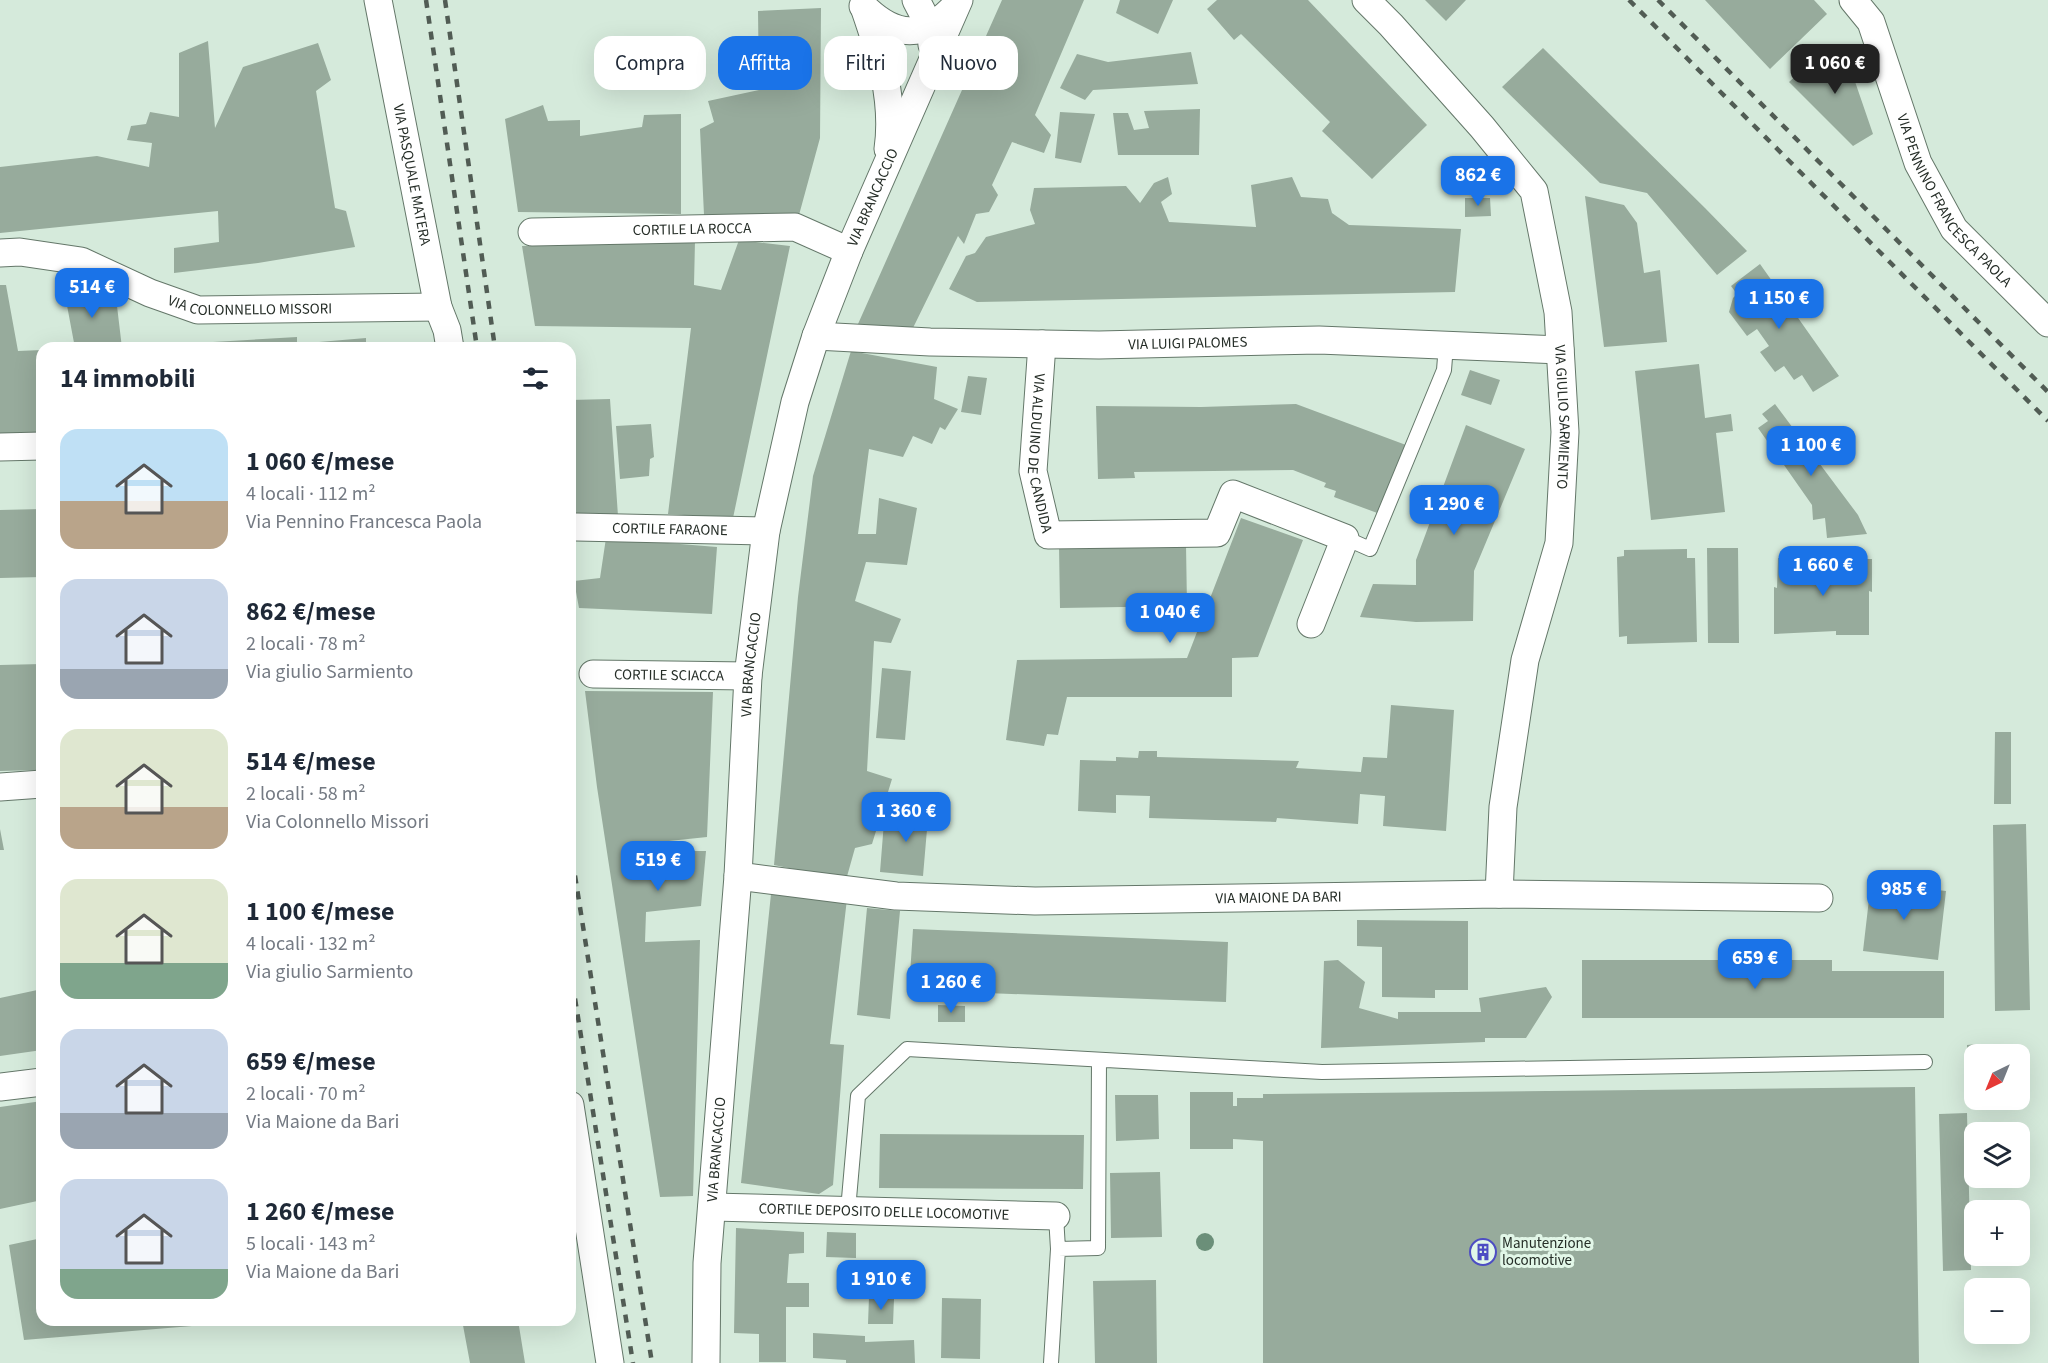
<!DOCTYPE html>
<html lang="it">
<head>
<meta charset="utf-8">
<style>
	:root { --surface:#fff; --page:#f6f6f7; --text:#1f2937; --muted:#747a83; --accent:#1a73e8 }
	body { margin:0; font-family:"Source Sans 3",sans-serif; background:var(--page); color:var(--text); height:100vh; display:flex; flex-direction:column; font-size:22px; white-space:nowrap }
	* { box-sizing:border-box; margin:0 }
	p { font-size:20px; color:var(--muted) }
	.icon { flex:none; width:33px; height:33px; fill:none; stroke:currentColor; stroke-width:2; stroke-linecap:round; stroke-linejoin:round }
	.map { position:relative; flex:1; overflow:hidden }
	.side { position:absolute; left:36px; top:342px; width:540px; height:984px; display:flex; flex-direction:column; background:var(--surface); border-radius:18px; box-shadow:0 6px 24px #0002 }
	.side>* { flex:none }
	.banner { position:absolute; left:594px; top:36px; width:570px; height:54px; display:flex; gap:12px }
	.needle { width:39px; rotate:223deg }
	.fabs { position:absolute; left:1964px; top:1044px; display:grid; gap:12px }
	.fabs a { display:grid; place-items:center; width:66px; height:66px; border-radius:12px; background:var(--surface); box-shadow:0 6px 24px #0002; font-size:30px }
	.price { position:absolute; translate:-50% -51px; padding:0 14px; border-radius:12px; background:var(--accent); color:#fff; font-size:20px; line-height:39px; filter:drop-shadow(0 2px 3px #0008) }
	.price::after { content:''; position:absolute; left:50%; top:36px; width:18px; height:14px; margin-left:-9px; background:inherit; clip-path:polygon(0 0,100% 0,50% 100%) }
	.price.current { background:#222; color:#fff }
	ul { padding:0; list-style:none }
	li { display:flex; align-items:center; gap:18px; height:150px; padding:0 24px }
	li span { display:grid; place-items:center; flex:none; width:168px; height:120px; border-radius:18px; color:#555 }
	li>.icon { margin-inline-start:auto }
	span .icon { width:72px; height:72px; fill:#fffc; stroke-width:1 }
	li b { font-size:26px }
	h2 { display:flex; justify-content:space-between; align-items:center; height:72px; padding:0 24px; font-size:26px }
	.pill { padding:0 21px; border-radius:18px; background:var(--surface); box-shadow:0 6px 24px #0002; font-size:21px; line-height:54px }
	.pill.current { background:var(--accent); color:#fff }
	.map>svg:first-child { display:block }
	.building { fill:#97ab9c }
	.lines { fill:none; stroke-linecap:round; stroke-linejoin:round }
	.lane-casing { stroke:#647769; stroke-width:16 }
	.street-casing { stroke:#647769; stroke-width:29 }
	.lane { stroke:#fff; stroke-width:14 }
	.street { stroke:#fff; stroke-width:27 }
	.rail { stroke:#515c54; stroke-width:4.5; stroke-dasharray:8 8; stroke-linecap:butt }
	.tree { fill:#6b8f79 }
	.labels { text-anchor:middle; stroke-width:6; stroke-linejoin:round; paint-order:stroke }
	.street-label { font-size:15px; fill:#262e28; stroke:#e2f7e8 }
	.poi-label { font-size:15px; fill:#262e28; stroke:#e2f7e8; text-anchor:start }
</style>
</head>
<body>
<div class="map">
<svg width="2048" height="1363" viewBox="0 0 2048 1363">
	<rect width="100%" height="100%" fill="#d5eadb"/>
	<path class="building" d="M 1002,0 L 1084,0 L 1035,115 L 1051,135 L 1044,153 L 1012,142 L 992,185 L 998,195 L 989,212 L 976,214 L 964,244 L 958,236 L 912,330 L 858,324 Z
		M 1120,0 L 1173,0 L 1158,34 L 1116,13 Z
		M 1217,0 L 1308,0 L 1427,125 L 1372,179 L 1322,131 L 1330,122 L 1241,34 L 1234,40 L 1207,9 Z
		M 1425,0 L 1466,0 L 1446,21 Z
		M 1705,0 L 1814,0 L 1827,14 L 1770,69 Z
		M 821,8 L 820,138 L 799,215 L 704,215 L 700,129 L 714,122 L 708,101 L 759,90 L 758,11 Z
		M 208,41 L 215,128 L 243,67 L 318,43 L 331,80 L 316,91 L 335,208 L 346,211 L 355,247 L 258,263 L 174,273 L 174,248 L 219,242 L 218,211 L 0,233 L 0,167 L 97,156 L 149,167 L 152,143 L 127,140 L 131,126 L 146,124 L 150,112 L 179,117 L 179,53 Z
		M 1831,44 L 1850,67 L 1873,134 L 1853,146 L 1789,82 Z
		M 1543,48 L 1705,208 L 1747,251 L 1717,275 L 1647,193 L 1600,183 L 1502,87 Z
		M 1191,52 L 1198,84 L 1093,90 L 1085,100 L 1060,88 L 1077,54 L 1108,62 Z
		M 543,105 L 548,121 L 580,120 L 580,136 L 642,127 L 644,115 L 681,114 L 681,214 L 518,212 L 505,119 Z
		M 1200,109 L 1199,155 L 1118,155 L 1113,113 L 1128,113 L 1134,130 L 1149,128 L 1144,111 Z
		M 1060,112 L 1095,114 L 1081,163 L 1055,158 Z
		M 1168,177 L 1172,194 L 1161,202 L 1169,222 L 1256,227 L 1251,185 L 1292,177 L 1301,197 L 1328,199 L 1332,213 L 1349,225 L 1461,229 L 1455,292 L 977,302 L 949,289 L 966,256 L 975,253 L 986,237 L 1035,224 L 1030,210 L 1034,188 L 1126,186 L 1140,203 L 1154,183 Z
		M 1585,196 L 1624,205 L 1637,223 L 1644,273 L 1660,270 L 1667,342 L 1604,347 Z
		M 1465,198 L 1490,198 L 1491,216 L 1465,217 Z
		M 739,240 L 790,246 L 733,518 L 668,514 L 691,328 L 535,326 L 522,246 L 695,241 L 694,285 L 721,290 Z
		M 1760,264 L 1839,376 L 1813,392 L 1802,375 L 1794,380 L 1784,366 L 1775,372 L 1760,352 L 1769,346 L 1757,329 L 1747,336 L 1729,312 L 1733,298 L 1737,294 L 1731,286 Z
		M 62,279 L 117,306 L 122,348 L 75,348 Z
		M 0,285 L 6,285 L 18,351 L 42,350 L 42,433 L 0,434 Z
		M 297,337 L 297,348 L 144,348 L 144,346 Z
		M 366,338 L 366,348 L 319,348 L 319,342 Z
		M 443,342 L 444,348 L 385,348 L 385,345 Z
		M 851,351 L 937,367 L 934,399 L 958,409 L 945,430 L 940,427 L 932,444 L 913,436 L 903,457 L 869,449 L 858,534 L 876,534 L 879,498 L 917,508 L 907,565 L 866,562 L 855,601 L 901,619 L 891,643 L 874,641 L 867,771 L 892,779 L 872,844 L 855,848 L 846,880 L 774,865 L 798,597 L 813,476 Z
		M 1699,364 L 1705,418 L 1731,414 L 1733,431 L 1716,433 L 1725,512 L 1651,520 L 1635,371 Z
		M 1470,370 L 1500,380 L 1491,405 L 1461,395 Z
		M 968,376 L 987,378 L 981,415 L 961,412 Z
		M 610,399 L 618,516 L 570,514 L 570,400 Z
		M 1296,404 L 1406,445 L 1380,514 L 1334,497 L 1336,491 L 1324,487 L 1326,483 L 1293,470 L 1134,472 L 1135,478 L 1098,479 L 1096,406 L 1201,407 Z
		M 1775,404 L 1858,515 L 1867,534 L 1827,538 L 1825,518 L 1813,520 L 1812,505 L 1758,428 L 1768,421 L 1762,414 Z
		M 651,424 L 654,457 L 650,459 L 649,476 L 620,479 L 616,426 Z
		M 1466,425 L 1525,449 L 1474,571 L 1473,621 L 1416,622 L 1360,617 L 1373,584 L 1416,585 L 1416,560 Z
		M 42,509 L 42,577 L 0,578 L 0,510 Z
		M 1241,518 L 1303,540 L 1258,657 L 1232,658 L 1232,697 L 1067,697 L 1058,735 L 1047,734 L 1044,746 L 1006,740 L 1017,660 L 1187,658 Z
		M 606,538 L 717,547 L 712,614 L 579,608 L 574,581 L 600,578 Z
		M 1186,545 L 1187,606 L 1060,608 L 1059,546 Z
		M 1707,548 L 1738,548 L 1739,643 L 1708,643 Z
		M 1687,549 L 1687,558 L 1695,558 L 1697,642 L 1627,644 L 1627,636 L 1619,637 L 1617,557 L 1624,556 L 1624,550 Z
		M 1778,558 L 1813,558 L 1813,563 L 1838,563 L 1837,559 L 1872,559 L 1872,592 L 1869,591 L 1869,635 L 1836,635 L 1836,631 L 1774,634 L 1774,587 L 1777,588 Z
		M 42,664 L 42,770 L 0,771 L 0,665 Z
		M 882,668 L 911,671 L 905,740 L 876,738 Z
		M 585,691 L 713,692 L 707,837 L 669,841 L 670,851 L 706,851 L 701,906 L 646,912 L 645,942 L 700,940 L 693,1196 L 660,1197 L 597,787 Z
		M 1391,705 L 1454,710 L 1446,831 L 1383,826 L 1385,796 L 1360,794 L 1358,824 L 1277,818 L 1276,822 L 1149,818 L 1150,796 L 1116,795 L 1116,813 L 1078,811 L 1080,760 L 1116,761 L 1116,757 L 1138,758 L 1139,751 L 1157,751 L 1157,757 L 1299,761 L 1296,768 L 1361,772 L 1363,757 L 1387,758 Z
		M 1995,732 L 2011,732 L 2011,804 L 1994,804 Z
		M 905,803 L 929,806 L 923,876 L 880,872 L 884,822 L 904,823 Z
		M 39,820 L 42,820 L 42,922 L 37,923 Z
		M 2026,824 L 2030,1010 L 1995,1011 L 1993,825 Z
		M 0,829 L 4,850 L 0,850 Z
		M 1871,882 L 1946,891 L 1938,960 L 1863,951 Z
		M 771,894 L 847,899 L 830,1044 L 844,1045 L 833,1185 L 819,1194 L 741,1183 Z
		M 867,908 L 900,911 L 890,1019 L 857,1015 Z
		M 1357,920 L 1468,921 L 1468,990 L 1435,990 L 1435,998 L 1382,997 L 1382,947 L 1357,946 Z
		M 913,929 L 1228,942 L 1226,1002 L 909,990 Z
		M 1338,960 L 1365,982 L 1359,1008 L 1398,1019 L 1398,1012 L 1481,1012 L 1479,998 L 1546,987 L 1552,997 L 1526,1038 L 1485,1038 L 1485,1042 L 1321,1048 L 1324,961 Z
		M 1582,960 L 1832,960 L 1832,971 L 1944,971 L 1944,1018 L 1582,1018 Z
		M 42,989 L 42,1050 L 0,1056 L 0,998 Z
		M 938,1005 L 965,1006 L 965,1022 L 938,1022 Z
		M 1977,1044 L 1977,1054 L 1974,1054 L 1974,1061 L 1967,1061 L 1967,1045 Z
		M 1915,1087 L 1919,1363 L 1263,1363 L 1263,1141 L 1233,1139 L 1233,1149 L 1190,1149 L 1190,1092 L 1233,1092 L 1233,1106 L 1237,1106 L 1237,1098 L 1263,1098 L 1263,1094 Z
		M 1115,1095 L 1158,1095 L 1159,1139 L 1116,1141 Z
		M 42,1101 L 42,1200 L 0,1209 L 0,1107 Z
		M 1967,1113 L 1971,1270 L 1943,1271 L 1939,1114 Z
		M 880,1134 L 1084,1135 L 1083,1189 L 879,1188 Z
		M 1160,1172 L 1162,1237 L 1111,1238 L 1110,1173 Z
		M 736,1228 L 804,1232 L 804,1253 L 789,1254 L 787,1283 L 809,1283 L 809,1307 L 786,1307 L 786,1362 L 759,1362 L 759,1334 L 734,1333 Z
		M 827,1232 L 856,1233 L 856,1258 L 826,1257 Z
		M 42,1238 L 42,1320 L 240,1320 L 240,1322 L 24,1340 L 9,1245 Z
		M 1156,1280 L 1157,1363 L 1095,1363 L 1093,1281 Z
		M 869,1297 L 894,1299 L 893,1324 L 868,1324 Z
		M 942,1298 L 981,1299 L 980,1359 L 941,1358 Z
		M 462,1320 L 518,1320 L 525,1363 L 470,1363 Z
		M 813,1333 L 865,1336 L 865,1342 L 914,1340 L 915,1363 L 846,1363 L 846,1360 L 813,1358 Z"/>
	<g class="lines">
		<defs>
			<path id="lane" d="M 1345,538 L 1370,549 L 1444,370 L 1446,345
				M 848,1210 L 858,1096 L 907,1049 L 1322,1072 L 1925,1062
				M 1058,1249 L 1098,1248 L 1099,1060
				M 1051,1363 L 1058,1249 L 1056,1216"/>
			<g id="street">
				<path id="s1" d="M 378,0 L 438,307 L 447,330 L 450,348"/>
				<path d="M 916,0 L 930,27 L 932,45"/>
				<path id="s2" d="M 1366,0 L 1391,25 L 1482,127 L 1534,191 L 1558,312 L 1565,432 L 1559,543 L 1525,660 L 1503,807 L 1499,894"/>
				<path id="s3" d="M 1853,0 L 1871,22 L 1918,163 L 1954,229 L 2048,323"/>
				<path d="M 863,6 C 895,38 924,40 955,6"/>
				<path d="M 864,7 C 880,53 895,100 888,149"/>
				<path id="s4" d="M 532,232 L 795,227 L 849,251"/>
				<path id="s5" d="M 0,253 L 20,252 L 81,261 L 150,293 L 198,310 L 438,307"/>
				<path id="s6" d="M 816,336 L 930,342 L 1099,345 L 1319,340 L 1560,350"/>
				<path id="s7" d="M 1042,344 L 1033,471 L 1048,535 L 1217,533 L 1233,494 L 1345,538 L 1311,624"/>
				<path d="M 0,447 L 42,446"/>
				<path id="s8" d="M 576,527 L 766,531"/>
				<path id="s9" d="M 593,674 L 748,676"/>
				<path d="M 0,787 L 42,784"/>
				<path id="s10" d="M 738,876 L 896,896 L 1035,901 L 1499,894 L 1819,898"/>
				<path d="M 0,1087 L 42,1082"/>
				<path d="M 570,1105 L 610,1363"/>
				<path id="s11" d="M 712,1207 L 1056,1216"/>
				<path id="s12" d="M 706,1363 L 707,1263 L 738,876 L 748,676 L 766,531 L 795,402 L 816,336 L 849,251 L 959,0"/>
			</g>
		</defs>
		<use href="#lane" class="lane-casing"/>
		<use href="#street" class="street-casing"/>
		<use href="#lane" class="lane"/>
		<use href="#street" class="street"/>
		<path class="rail" d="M 426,0 L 477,348
			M 445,0 L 495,348
			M 1629,0 L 2048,421
			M 1658,0 L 2048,392
			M 570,844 L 652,1363
			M 570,967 L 633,1363"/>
	</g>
	<circle class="tree" cx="1205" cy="1242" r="9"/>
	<defs>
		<symbol id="building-ring" viewBox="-11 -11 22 22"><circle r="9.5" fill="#e2f7e8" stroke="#4d4dc3" stroke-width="1.5"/><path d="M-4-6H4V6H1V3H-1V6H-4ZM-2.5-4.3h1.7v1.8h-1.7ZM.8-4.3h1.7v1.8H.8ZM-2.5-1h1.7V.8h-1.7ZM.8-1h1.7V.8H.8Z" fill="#4d4dc3"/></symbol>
	</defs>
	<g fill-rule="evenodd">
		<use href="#building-ring" x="1468" y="1237" width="30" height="30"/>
	</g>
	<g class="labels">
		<g class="street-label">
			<text dy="5" stroke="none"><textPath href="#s1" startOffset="178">VIA PASQUALE MATERA</textPath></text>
			<text dy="5" stroke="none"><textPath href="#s12" startOffset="1186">VIA BRANCACCIO</textPath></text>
			<text dy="5" stroke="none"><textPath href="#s3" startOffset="228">VIA PENNINO FRANCESCA PAOLA</textPath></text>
			<text dy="5" stroke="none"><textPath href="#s4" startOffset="160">CORTILE LA ROCCA</textPath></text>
			<text dy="5" stroke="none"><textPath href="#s5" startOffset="260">VIA COLONNELLO MISSORI</textPath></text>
			<text dy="5" stroke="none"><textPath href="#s6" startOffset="372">VIA LUIGI PALOMES</textPath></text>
			<text dy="5" stroke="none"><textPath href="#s2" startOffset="483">VIA GIULIO SARMIENTO</textPath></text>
			<text dy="5" stroke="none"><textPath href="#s7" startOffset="110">VIA ALDUINO DE CANDIDA</textPath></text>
			<text dy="5" stroke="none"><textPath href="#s8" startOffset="94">CORTILE FARAONE</textPath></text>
			<text dy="5" stroke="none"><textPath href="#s12" startOffset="700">VIA BRANCACCIO</textPath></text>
			<text dy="5" stroke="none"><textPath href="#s9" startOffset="76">CORTILE SCIACCA</textPath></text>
			<text dy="5" stroke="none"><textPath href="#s10" startOffset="542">VIA MAIONE DA BARI</textPath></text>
			<text dy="5" stroke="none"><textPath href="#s12" startOffset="214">VIA BRANCACCIO</textPath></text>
			<text dy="5" stroke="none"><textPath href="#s11" startOffset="172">CORTILE DEPOSITO DELLE LOCOMOTIVE</textPath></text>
		</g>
		<g class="poi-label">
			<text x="1502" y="1248">Manutenzione<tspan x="1502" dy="17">locomotive</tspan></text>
		</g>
	</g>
</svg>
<div class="fabs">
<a><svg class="needle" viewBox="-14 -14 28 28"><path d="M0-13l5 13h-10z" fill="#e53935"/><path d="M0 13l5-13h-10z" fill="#747a83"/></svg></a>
<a><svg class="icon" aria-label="layers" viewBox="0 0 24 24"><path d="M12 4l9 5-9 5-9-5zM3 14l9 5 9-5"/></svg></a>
<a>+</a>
<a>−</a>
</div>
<b class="price current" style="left:1835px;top:95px">1 060 €</b>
<b class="price" style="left:1478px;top:207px">862 €</b>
<b class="price" style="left:92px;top:319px">514 €</b>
<b class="price" style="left:1779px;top:330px">1 150 €</b>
<b class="price" style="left:1811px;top:477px">1 100 €</b>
<b class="price" style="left:1454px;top:536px">1 290 €</b>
<b class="price" style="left:1823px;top:597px">1 660 €</b>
<b class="price" style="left:1170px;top:644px">1 040 €</b>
<b class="price" style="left:906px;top:843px">1 360 €</b>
<b class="price" style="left:658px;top:892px">519 €</b>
<b class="price" style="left:1904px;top:921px">985 €</b>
<b class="price" style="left:1755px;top:990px">659 €</b>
<b class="price" style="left:951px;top:1014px">1 260 €</b>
<b class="price" style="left:881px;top:1311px">1 910 €</b>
<div class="banner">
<a class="pill">Compra</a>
<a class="pill current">Affitta</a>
<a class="pill">Filtri</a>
<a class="pill">Nuovo</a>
</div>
<section class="side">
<h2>14 immobili<svg class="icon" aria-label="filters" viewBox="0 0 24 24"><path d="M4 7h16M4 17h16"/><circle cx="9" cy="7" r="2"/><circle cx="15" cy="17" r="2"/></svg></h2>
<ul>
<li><span style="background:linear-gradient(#bfe0f5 60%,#b9a48a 0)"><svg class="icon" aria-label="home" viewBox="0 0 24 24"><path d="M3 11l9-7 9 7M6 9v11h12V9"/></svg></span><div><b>1 060 €/mese</b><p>4 locali · 112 m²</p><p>Via Pennino Francesca Paola</p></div></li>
<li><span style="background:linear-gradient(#c9d6e8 75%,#9aa5b1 0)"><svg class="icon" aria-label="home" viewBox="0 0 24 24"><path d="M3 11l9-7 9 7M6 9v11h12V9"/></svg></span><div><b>862 €/mese</b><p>2 locali · 78 m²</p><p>Via giulio Sarmiento</p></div></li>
<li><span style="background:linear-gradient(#dfe7d0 65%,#b9a48a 0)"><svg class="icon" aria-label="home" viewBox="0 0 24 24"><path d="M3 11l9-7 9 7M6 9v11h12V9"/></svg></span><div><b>514 €/mese</b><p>2 locali · 58 m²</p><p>Via Colonnello Missori</p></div></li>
<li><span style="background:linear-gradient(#dfe7d0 70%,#7fa58c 0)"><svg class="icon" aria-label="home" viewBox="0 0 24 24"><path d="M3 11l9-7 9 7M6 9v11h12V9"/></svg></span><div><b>1 100 €/mese</b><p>4 locali · 132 m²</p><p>Via giulio Sarmiento</p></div></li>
<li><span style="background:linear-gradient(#c9d6e8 70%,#9aa5b1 0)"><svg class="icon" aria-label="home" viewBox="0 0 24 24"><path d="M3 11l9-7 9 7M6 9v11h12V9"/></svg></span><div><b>659 €/mese</b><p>2 locali · 70 m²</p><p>Via Maione da Bari</p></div></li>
<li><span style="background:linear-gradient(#c9d6e8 75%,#7fa58c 0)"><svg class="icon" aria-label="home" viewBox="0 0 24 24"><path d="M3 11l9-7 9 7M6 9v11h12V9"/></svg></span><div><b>1 260 €/mese</b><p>5 locali · 143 m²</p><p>Via Maione da Bari</p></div></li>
</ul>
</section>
</div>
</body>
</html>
